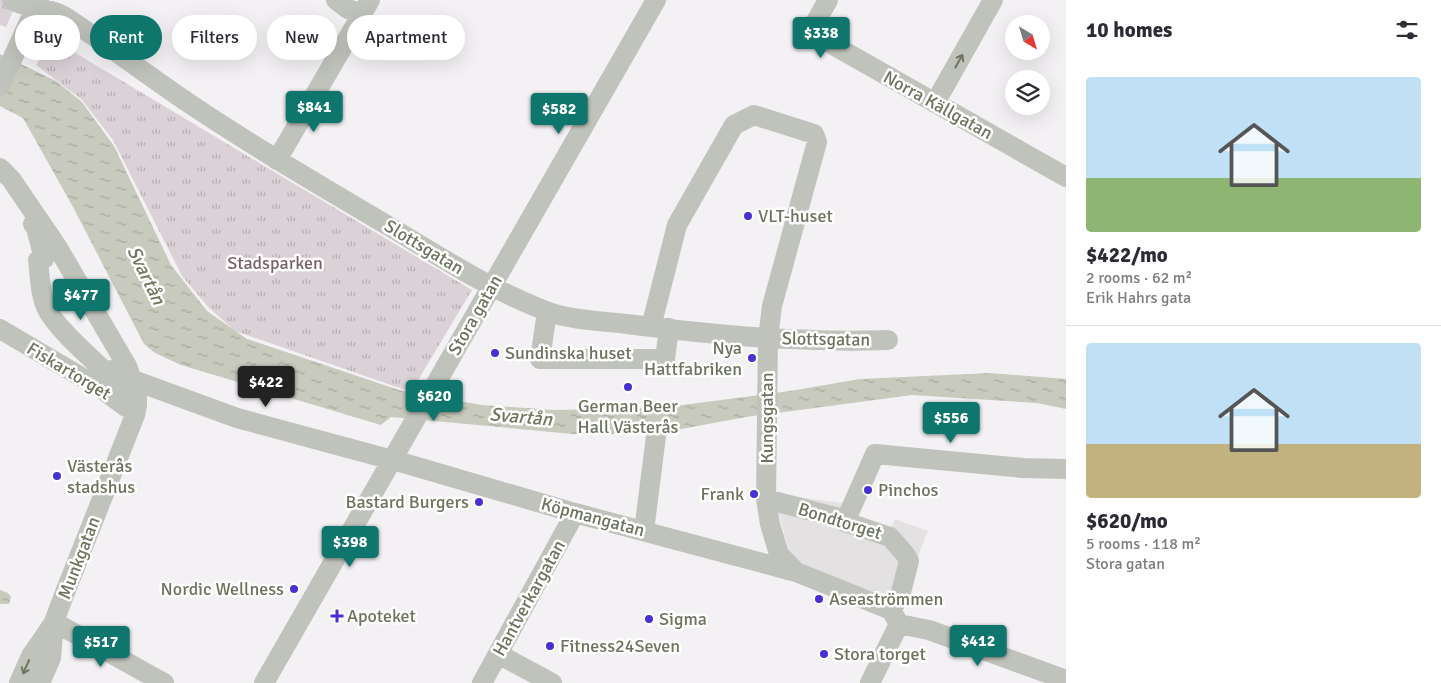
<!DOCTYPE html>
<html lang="en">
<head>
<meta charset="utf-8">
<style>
	:root { --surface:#fff; --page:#f7f7f7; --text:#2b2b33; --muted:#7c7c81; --line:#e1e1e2; --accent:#0f766e }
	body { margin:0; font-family:Signika,sans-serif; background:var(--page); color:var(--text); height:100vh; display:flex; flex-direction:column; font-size:19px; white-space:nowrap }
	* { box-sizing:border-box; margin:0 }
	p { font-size:16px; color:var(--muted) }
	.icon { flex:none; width:28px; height:28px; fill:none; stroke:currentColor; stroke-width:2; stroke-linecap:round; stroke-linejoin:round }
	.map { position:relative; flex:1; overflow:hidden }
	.details { display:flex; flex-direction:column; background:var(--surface); width:375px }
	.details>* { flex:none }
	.top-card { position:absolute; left:15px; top:15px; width:475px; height:45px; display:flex; gap:10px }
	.needle { width:32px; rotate:142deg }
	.fabs { position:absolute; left:1005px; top:15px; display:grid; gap:10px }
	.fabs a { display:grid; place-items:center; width:45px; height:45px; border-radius:50%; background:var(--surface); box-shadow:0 5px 20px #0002; font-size:25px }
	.price { position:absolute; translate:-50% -42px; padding:0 11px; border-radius:5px; background:var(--accent); color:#fff; font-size:16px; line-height:32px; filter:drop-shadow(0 1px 2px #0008) }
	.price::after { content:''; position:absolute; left:50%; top:30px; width:15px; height:11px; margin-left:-8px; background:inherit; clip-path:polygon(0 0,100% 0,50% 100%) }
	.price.active { background:#222; color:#fff }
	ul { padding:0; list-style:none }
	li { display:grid; align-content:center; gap:10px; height:265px; padding:0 20px }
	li+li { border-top:1px solid var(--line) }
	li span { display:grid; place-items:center; height:155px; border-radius:5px; color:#555 }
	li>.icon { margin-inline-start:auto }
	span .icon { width:90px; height:90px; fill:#fffc; stroke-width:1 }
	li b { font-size:21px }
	h2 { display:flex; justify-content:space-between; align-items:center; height:60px; padding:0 20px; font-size:21px }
	.tag { padding:0 18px; border-radius:22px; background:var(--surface); box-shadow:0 5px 20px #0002; font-size:18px; line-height:45px }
	.tag.active { background:var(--accent); color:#fff }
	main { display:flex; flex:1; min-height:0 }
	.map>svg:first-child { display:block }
	.built { fill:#e4e1e2 }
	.park { fill:url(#park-tufts) }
	.water { fill:url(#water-ripples) }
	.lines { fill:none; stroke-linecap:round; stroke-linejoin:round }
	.minor { stroke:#c0c3bc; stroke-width:20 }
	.oneway { stroke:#6d745e }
	.poi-dot { fill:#4531d4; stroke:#fff; stroke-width:2 }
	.labels { text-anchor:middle; stroke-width:5; stroke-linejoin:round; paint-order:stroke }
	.street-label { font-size:18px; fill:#6d745e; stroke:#fff }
	.poi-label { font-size:18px; fill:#6d745e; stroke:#fff; text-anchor:start }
	.park-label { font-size:18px; fill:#77646a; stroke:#fff }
	.water-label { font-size:19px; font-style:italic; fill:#72765d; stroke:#fff }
</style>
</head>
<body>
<main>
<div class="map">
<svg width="1066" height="683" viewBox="0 0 1066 683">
	<defs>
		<pattern id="park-tufts" width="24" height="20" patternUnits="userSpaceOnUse" patternTransform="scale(1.25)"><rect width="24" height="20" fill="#dbd2d7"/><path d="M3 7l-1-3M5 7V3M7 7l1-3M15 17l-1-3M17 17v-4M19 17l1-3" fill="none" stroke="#b6afb2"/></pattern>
		<pattern id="water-ripples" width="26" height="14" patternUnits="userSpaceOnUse" patternTransform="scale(1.25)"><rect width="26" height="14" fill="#c7cabd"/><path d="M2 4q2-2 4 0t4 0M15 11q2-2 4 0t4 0" fill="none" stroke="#a6a99d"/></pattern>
	</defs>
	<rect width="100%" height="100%" fill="#f4f1f4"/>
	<path class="built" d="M 778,494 L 848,504 L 855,521 L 889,533 L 895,519 L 928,531 L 900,602 L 801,565 L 788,548 L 778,510 Z"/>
	<path class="park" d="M 0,0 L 18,0 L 6,27 L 0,25 Z
		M 52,39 L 472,290 L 411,392 L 235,331 L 209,308 L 182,276 L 113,140 L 82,100 L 36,65 Z"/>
	<path class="water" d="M 0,54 L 56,81 L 82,102 L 114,146 L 171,265 L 207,311 L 247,339 L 399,390 L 481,405 L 554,410 L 609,409 L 667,407 L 790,391 L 860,379 L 990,373 L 1066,379 L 1066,409 L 1037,403 L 912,395 L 746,417 L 654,434 L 573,434 L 391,417 L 381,425 L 181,365 L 155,353 L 144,344 L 73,207 L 23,118 L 0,106 Z
		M 0,590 L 8,593 L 11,597 L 9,604 L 0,604 Z"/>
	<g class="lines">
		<path class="minor" d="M 12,0 C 26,9 51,7 67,18 C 108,45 148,76 190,104 C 256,148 324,188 392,228 C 442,258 491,290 546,311 C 569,320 602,321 627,324 C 714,335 801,343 888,340
			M 336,0 L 348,9 L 362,14
			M 828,0 L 810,32 L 1066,177
			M 0,86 L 39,0
			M 935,103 L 993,0
			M 277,160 L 370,0
			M 0,168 L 11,179 L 58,248 L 127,366 L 137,394 L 137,405 L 135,415 L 64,595 L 54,622 L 51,658 L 40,683
			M 547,312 L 540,359 L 665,359 L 669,328
			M 651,327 L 677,225 L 734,125 L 754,115 L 814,134 L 817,142 L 772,306 L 768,338 L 766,499 L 770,524 L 779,554 L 796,572
			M 0,329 L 100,388 L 126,407 L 126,387 L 112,370 L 108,374 C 92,359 56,328 47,309 C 40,295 40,276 38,260 L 44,259 L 36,228 L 33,224
			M 133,380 L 237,418 L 407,464 L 575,513 L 796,572 L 891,610 L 899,624
			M 766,499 L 835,517 L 845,522 L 890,537 L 905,554 L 909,561 L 900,596 L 891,610
			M 845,522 L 875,454 L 1023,468 L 1066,469
			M 644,531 L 656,436
			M 54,622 L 164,683
			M 899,624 L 929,630 L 1066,680
			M 498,654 L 552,683
			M 19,683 L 31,656 L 53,624
			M 264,683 L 656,0
			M 482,683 L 575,513
			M 870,683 L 899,624"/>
	</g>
	<defs><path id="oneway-shaft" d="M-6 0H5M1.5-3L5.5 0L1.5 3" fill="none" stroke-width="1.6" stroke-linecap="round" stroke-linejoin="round" transform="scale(1.25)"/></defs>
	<g class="oneway">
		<use href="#oneway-shaft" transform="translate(959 61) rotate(-61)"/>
		<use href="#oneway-shaft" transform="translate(26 667) rotate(114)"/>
	</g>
	<g class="poi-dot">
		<circle cx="748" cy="216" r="5"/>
		<circle cx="495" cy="353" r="5"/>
		<circle cx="752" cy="358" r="5"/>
		<circle cx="628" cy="387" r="5"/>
		<circle cx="57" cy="476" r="5"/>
		<circle cx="868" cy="490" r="5"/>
		<circle cx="754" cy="494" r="5"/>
		<circle cx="479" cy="502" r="5"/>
		<circle cx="294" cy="589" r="5"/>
		<circle cx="819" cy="599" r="5"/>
		<path d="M334.5 608.5h5v5h5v5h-5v5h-5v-5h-5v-5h5z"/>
		<circle cx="649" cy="619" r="5"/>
		<circle cx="550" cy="646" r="5"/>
		<circle cx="824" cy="654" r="5"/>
	</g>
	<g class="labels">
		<g class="street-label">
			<text transform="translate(938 105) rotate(29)" y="6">Norra Källgatan</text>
			<text transform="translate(424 247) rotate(31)" y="6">Slottsgatan</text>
			<text transform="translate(475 315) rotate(-60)" y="6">Stora gatan</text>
			<text transform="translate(826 339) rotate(1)" y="6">Slottsgatan</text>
			<text transform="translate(69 371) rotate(31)" y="6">Fiskartorget</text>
			<text transform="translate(767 418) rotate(-90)" y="6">Kungsgatan</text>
			<text transform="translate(593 517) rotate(15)" y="6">Köpmangatan</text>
			<text transform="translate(840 521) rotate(17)" y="6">Bondtorget</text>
			<text transform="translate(79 558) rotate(-69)" y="6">Munkgatan</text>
			<text transform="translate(529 598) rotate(-61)" y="6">Hantverkargatan</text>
		</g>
		<g class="poi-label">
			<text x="758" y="222">VLT-huset</text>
			<text x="742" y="354" text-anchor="end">Nya<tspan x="742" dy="21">Hattfabriken</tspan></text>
			<text x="505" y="359">Sundinska huset</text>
			<text x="628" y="412" text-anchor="middle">German Beer<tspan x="628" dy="21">Hall Västerås</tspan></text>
			<text x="67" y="472">Västerås<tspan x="67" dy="21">stadshus</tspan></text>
			<text x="878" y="496">Pinchos</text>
			<text x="744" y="500" text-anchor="end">Frank</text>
			<text x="469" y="508" text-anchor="end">Bastard Burgers</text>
			<text x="284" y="595" text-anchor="end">Nordic Wellness</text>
			<text x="829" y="605">Aseaströmmen</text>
			<text x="347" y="622">Apoteket</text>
			<text x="659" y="625">Sigma</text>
			<text x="560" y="652">Fitness24Seven</text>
			<text x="834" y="660">Stora torget</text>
		</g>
		<g class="park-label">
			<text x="275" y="269">Stadsparken</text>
		</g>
		<g class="water-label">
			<text transform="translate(147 275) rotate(64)" y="7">Svartån</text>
			<text transform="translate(521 416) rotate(5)" y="7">Svartån</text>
		</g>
	</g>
</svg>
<div class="fabs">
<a><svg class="needle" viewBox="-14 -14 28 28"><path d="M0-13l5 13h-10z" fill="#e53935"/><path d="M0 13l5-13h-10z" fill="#7c7c81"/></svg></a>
<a><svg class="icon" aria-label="layers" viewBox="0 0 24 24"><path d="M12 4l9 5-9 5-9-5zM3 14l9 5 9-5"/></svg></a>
</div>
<b class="price" style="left:821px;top:59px">$338</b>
<b class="price" style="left:314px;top:133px">$841</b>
<b class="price" style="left:559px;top:135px">$582</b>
<b class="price" style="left:81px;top:321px">$477</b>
<b class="price active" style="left:266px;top:408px">$422</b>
<b class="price" style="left:434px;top:422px">$620</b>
<b class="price" style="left:951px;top:444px">$556</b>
<b class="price" style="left:350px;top:568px">$398</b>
<b class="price" style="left:978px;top:667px">$412</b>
<b class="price" style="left:101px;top:668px">$517</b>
<div class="top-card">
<a class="tag">Buy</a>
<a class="tag active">Rent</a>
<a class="tag">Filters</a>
<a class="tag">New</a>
<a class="tag">Apartment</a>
</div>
</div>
<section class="details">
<h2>10 homes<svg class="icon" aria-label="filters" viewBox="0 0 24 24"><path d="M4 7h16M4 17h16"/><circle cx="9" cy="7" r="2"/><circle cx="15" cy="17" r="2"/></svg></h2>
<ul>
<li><span style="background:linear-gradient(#bfe0f5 65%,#8fb573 0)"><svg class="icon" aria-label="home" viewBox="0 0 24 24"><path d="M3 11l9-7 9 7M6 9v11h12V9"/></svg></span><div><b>$422/mo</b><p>2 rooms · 62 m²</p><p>Erik Hahrs gata</p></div></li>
<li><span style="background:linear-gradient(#bfe0f5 65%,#c2b280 0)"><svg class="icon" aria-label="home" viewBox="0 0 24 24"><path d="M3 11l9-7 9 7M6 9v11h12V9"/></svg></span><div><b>$620/mo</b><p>5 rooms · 118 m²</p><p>Stora gatan</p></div></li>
</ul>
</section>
</main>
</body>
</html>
